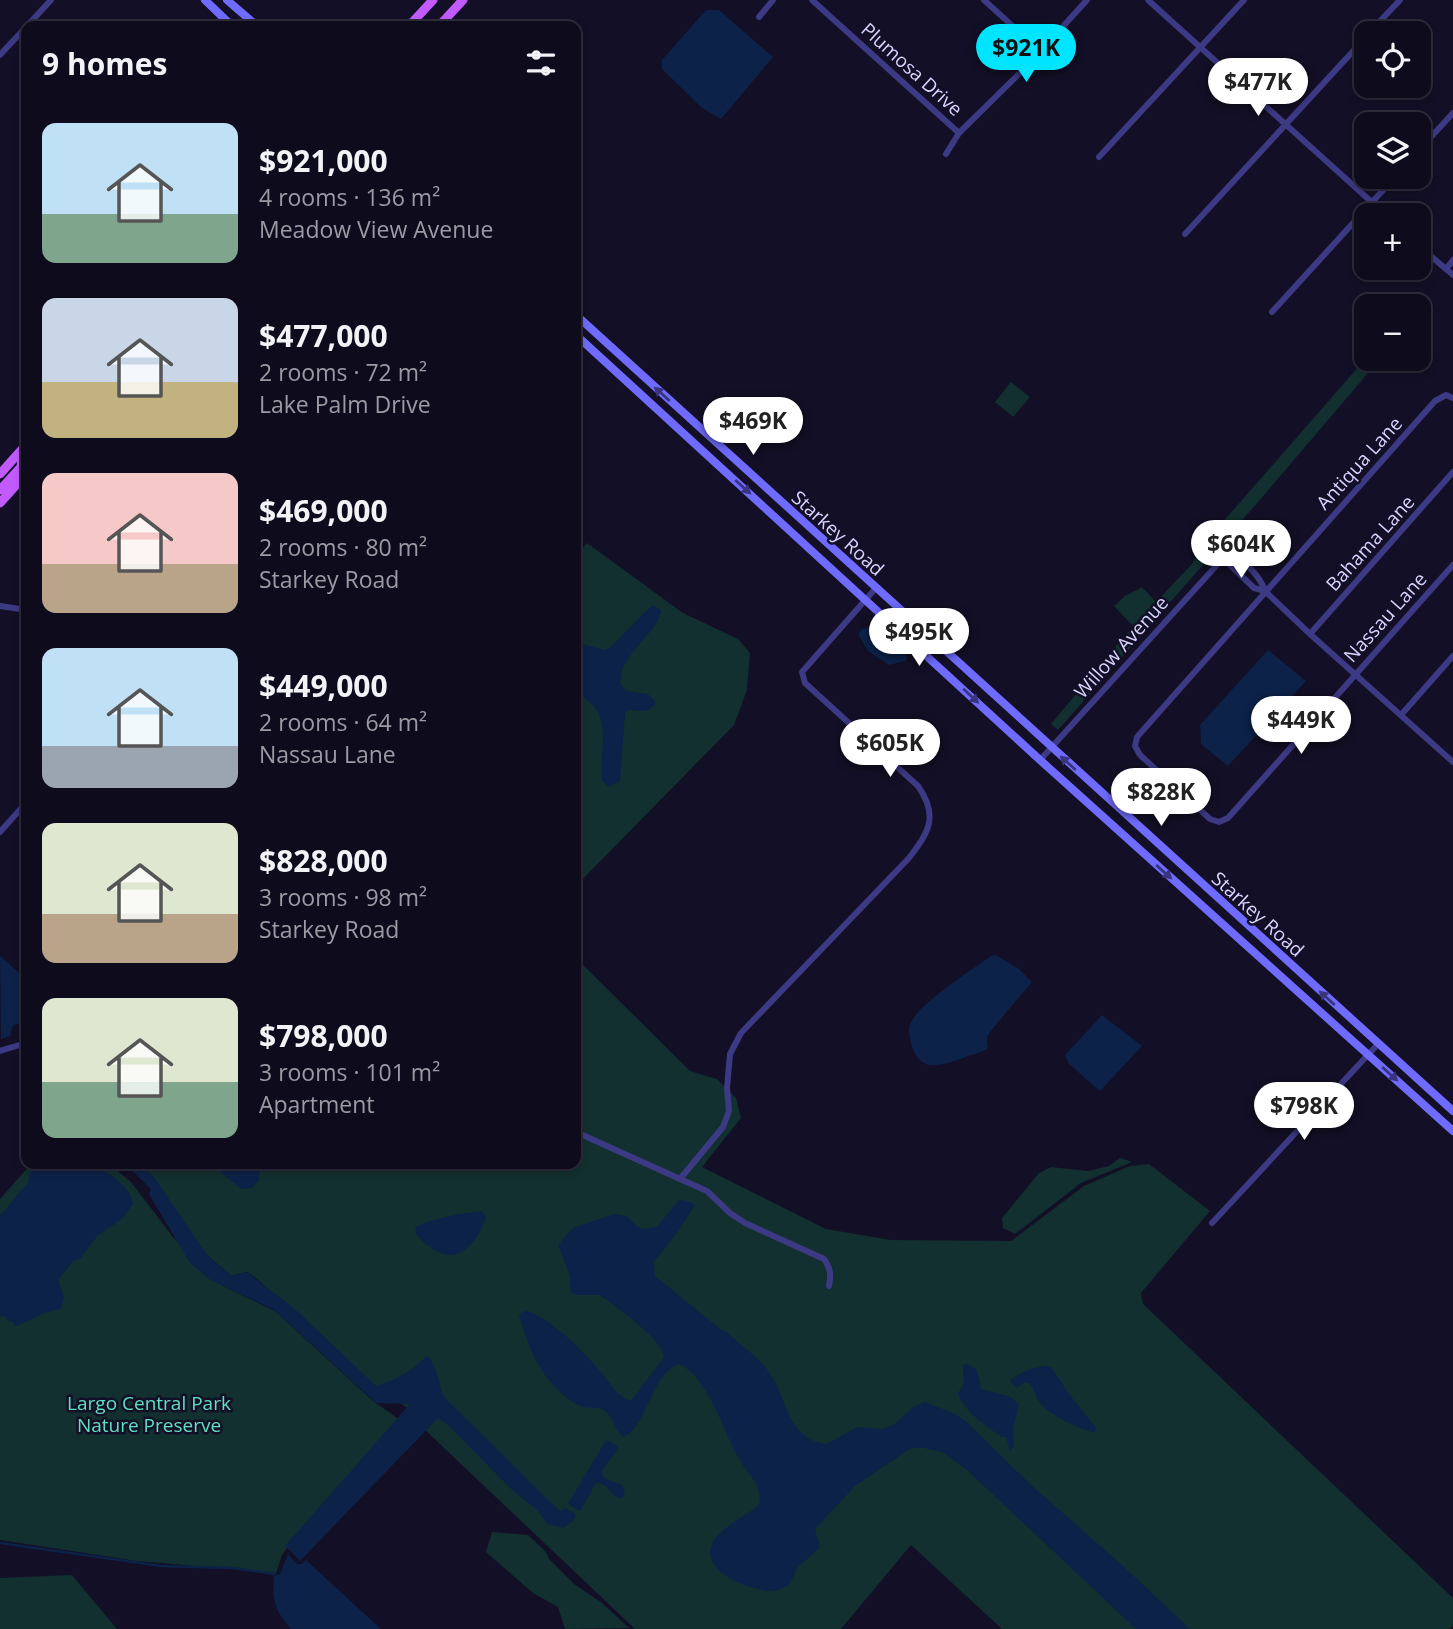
<!DOCTYPE html>
<html lang="en">
<head>
<meta charset="utf-8">
<style>
	:root { --surface:#0e0b1c; --page:#1c1929; --text:#f1f3f6; --muted:#9b9ba3; --line:#2e2b3b; --accent:#00e5ff }
	body { margin:0; font-family:"Open Sans",sans-serif; background:var(--page); color:var(--text); height:100vh; display:flex; flex-direction:column; font-size:26px; white-space:nowrap }
	* { box-sizing:border-box; margin:0 }
	p { font-size:23px; color:var(--muted) }
	.icon { flex:none; width:38px; height:38px; fill:none; stroke:currentColor; stroke-width:2; stroke-linecap:round; stroke-linejoin:round }
	.map { position:relative; flex:1; overflow:hidden }
	.sheet { position:absolute; left:21px; top:21px; width:560px; height:1148px; display:flex; flex-direction:column; background:var(--surface); border-radius:14px; box-shadow:0 4px 10px #0003,0 0 0 2px var(--line) }
	.sheet>* { flex:none }
	.fabs { position:absolute; left:1354px; top:21px; display:grid; gap:14px }
	.fabs a { display:grid; place-items:center; width:77px; height:77px; border-radius:14px; background:var(--surface); box-shadow:0 4px 10px #0003,0 0 0 2px var(--line); font-size:35px }
	.price { position:absolute; translate:-50% -60px; padding:0 16px; border-radius:24px; background:#fff; color:#222; font-size:23px; line-height:46px; filter:drop-shadow(0 2px 4px #0008) }
	.price::after { content:''; position:absolute; left:50%; top:42px; width:21px; height:16px; margin-left:-10px; background:inherit; clip-path:polygon(0 0,100% 0,50% 100%) }
	.price.current { background:var(--accent); color:#111 }
	ul { padding:0; list-style:none }
	li { display:flex; align-items:center; gap:21px; height:175px; padding:0 21px }
	li span { display:grid; place-items:center; flex:none; width:196px; height:140px; border-radius:14px; color:#555 }
	li>.icon { margin-inline-start:auto }
	span .icon { width:84px; height:84px; fill:#fffc; stroke-width:1 }
	li b { font-size:30px }
	h2 { display:flex; justify-content:space-between; align-items:center; height:84px; padding:0 21px; font-size:30px }
	.map>svg:first-child { display:block }
	.green { fill:#12302f }
	.water { fill:#0c2248 }
	.lines { fill:none; stroke-linecap:round; stroke-linejoin:round }
	.stream { stroke:#0c2248; stroke-width:2.5 }
	.minor { stroke:#3d3a85; stroke-width:6 }
	.secondary { stroke:#6f6bff; stroke-width:8 }
	.primary { stroke:#c25bff; stroke-width:9 }
	.oneway { fill:#38347d }
	.labels { text-anchor:middle; stroke-width:5; stroke-linejoin:round; paint-order:stroke }
	.street-label { font-size:19px; fill:#d9d4ff; stroke:#130f26 }
	.park-label { font-size:19px; fill:#5fe0c0; stroke:#130f26 }
</style>
</head>
<body>
<div class="map">
<svg width="1453" height="1629" viewBox="0 0 1453 1629">
	<rect width="100%" height="100%" fill="#130f26"/>
	<path class="green" d="M 1367,357 L 1367,359 L 1380,359 L 1259,501 L 1058,730 L 1051,724 L 1133,626 L 1114,606 L 1125,596 L 1142,587 L 1156,602 L 1192,564 L 1200,548 Z
		M 1011,382 L 1030,397 L 1013,417 L 995,402 Z
		M 587,543 L 683,613 L 738,639 L 750,653 L 747,690 L 734,725 L 576,886 L 576,556 Z
		M 576,958 L 690,1071 L 717,1079 L 736,1098 L 741,1118 L 702,1167 L 826,1229 L 891,1240 L 1011,1241 L 1084,1186 L 1130,1166 L 1149,1164 L 1210,1211 L 1141,1293 L 1143,1304 L 1453,1598 L 1453,1626 L 1450,1629 L 1002,1629 L 911,1545 L 841,1629 L 635,1629 L 422,1427 L 407,1408 L 370,1382 L 257,1279 L 247,1272 L 231,1276 L 207,1255 L 139,1164 L 576,1164 Z
		M 1120,1158 L 1132,1162 L 1081,1183 L 1015,1234 L 1003,1228 L 1002,1218 L 1039,1173 L 1051,1167 L 1088,1171 L 1109,1166 Z
		M 31,1164 L 109,1164 L 131,1182 L 173,1237 L 223,1286 L 275,1311 L 373,1401 L 400,1420 L 292,1541 L 282,1555 L 276,1573 L 137,1561 L 0,1540 L 0,1199 Z
		M 492,1532 L 528,1535 L 545,1551 L 550,1560 L 574,1584 L 602,1603 L 629,1628 L 565,1629 L 558,1607 L 533,1593 L 486,1552 Z
		M 72,1575 L 117,1629 L 0,1629 L 0,1578 Z"/>
	<path class="water" d="M 706,10 L 719,10 L 773,57 L 721,119 L 702,108 L 662,69 L 662,60 Z
		M 652,605 L 661,610 C 661,625 635,646 627,661 C 622,668 621,675 620,683 L 626,691 L 648,694 L 655,701 L 655,705 L 647,711 L 628,710 L 625,713 L 620,781 L 609,787 L 602,781 C 598,747 617,712 576,693 L 576,642 L 604,650 L 610,648 Z
		M 873,627 L 908,657 L 905,661 L 889,665 L 868,651 L 858,634 L 862,629 Z
		M 1268,650 L 1306,681 L 1228,766 L 1201,744 L 1200,725 Z
		M 996,955 L 1019,969 L 1032,982 L 993,1028 L 987,1037 L 988,1048 C 980,1054 972,1054 963,1058 C 939,1066 920,1074 911,1043 C 909,1036 908,1029 911,1022 C 920,1003 973,969 991,956 Z
		M 0,956 L 26,979 L 26,1023 L 13,1025 L 10,1036 L 1,1039 Z
		M 1102,1015 L 1142,1046 L 1100,1091 L 1069,1064 L 1065,1055 Z
		M 37,1164 L 89,1164 L 91,1167 C 107,1169 131,1187 133,1204 L 122,1219 L 97,1236 L 80,1259 L 73,1261 L 58,1280 L 64,1297 L 61,1309 L 44,1313 L 17,1326 L 14,1325 L 13,1322 L 8,1321 L 6,1317 L 0,1316 L 0,1215 C 11,1206 16,1193 28,1184 L 30,1172 Z
		M 121,1164 L 139,1164 L 154,1177 L 207,1255 L 231,1276 L 247,1272 L 296,1310 L 376,1386 C 396,1380 412,1371 427,1356 C 438,1366 438,1383 444,1397 L 546,1498 L 560,1511 L 565,1508 L 576,1514 L 573,1521 L 563,1528 L 548,1524 L 536,1509 L 511,1489 L 447,1424 L 438,1418 L 300,1561 L 285,1546 L 410,1404 L 376,1403 L 274,1310 L 209,1279 L 190,1263 L 149,1194 L 151,1189 L 127,1166 L 124,1167 Z
		M 211,1164 L 260,1164 L 259,1180 L 252,1188 L 241,1189 Z
		M 679,1200 L 687,1201 L 695,1205 L 677,1233 L 654,1262 L 655,1276 L 720,1329 L 726,1331 C 739,1345 758,1356 769,1372 C 787,1397 787,1440 827,1444 L 857,1427 L 883,1429 L 896,1423 L 913,1407 L 925,1402 L 955,1414 L 968,1423 L 1031,1485 L 1123,1566 L 1190,1629 L 1136,1629 L 967,1470 L 942,1452 L 924,1448 L 911,1448 L 855,1486 L 815,1529 L 820,1547 L 797,1568 L 790,1584 C 783,1588 777,1592 769,1591 C 749,1590 700,1572 712,1544 C 720,1527 745,1517 759,1505 C 763,1484 747,1474 738,1457 C 724,1432 706,1373 678,1364 C 649,1378 649,1423 624,1437 C 613,1431 614,1414 601,1409 C 595,1406 586,1409 580,1406 C 555,1394 535,1365 527,1339 C 524,1332 523,1326 520,1319 L 519,1315 L 524,1311 C 544,1311 587,1355 600,1371 C 611,1383 615,1395 631,1401 L 664,1357 C 662,1338 615,1307 600,1295 L 576,1295 L 572,1293 L 570,1290 L 570,1276 L 558,1245 L 573,1228 L 614,1214 L 627,1216 L 638,1227 L 644,1229 L 657,1227 Z
		M 482,1211 L 486,1218 C 470,1258 446,1269 415,1233 L 416,1227 L 426,1222 L 453,1215 Z
		M 966,1363 L 977,1370 L 981,1389 L 1011,1397 L 1019,1405 L 1013,1429 L 1014,1446 L 1010,1451 L 1006,1437 L 1002,1437 C 986,1426 964,1412 958,1393 L 964,1384 L 963,1366 Z
		M 1044,1366 L 1051,1367 L 1069,1394 L 1096,1428 L 1095,1432 C 1081,1431 1049,1414 1040,1403 C 1035,1396 1035,1389 1029,1383 L 1024,1383 L 1016,1388 L 1011,1382 L 1011,1379 L 1030,1369 Z
		M 606,1440 L 618,1446 L 618,1449 L 602,1470 L 602,1475 L 608,1480 L 622,1485 L 625,1494 L 622,1498 L 616,1497 C 610,1492 606,1482 596,1483 L 580,1511 L 568,1504 Z
		M 288,1554 L 297,1564 L 302,1564 L 306,1560 L 381,1629 L 291,1629 C 275,1610 272,1602 274,1576 L 280,1574 Z"/>
	<g class="lines">
		<path class="stream" d="M 0,1543 L 161,1566 L 233,1568 L 275,1574"/>
		<path class="minor" d="M 812,0 L 959,133
			M 984,0 L 1040,51
			M 1148,0 L 1386,215
			M 759,17 L 773,0
			M 27,26 L 51,0
			M 1369,33 L 1400,0
			M 0,55 L 26,27
			M 1419,150 L 1453,113
			M 946,154 L 959,133 L 1027,66 L 1087,0
			M 1099,157 L 1244,0
			M 1185,234 L 1367,36
			M 1419,246 L 1453,275
			M 1446,269 L 1453,260
			M 1272,312 L 1395,177
			M 1453,398 L 1446,395 L 1435,401 L 1137,737 L 1135,746 L 1140,755 L 1210,819 L 1219,822 L 1228,818 L 1453,565
			M 1226,555 L 1228,563 L 1254,588 L 1265,591 L 1310,634 L 1453,762
			M 1226,555 C 1242,556 1260,576 1265,591
			M 0,606 L 26,610
			M 1310,634 L 1453,472
			M 26,707 L 24,722 L 26,738
			M 1401,715 L 1453,656
			M 1040,760 L 1226,555
			M 0,832 L 26,803
			M 0,1051 L 26,1043
			M 576,1132 L 680,1179 L 723,1127 L 729,1111 L 727,1088 L 730,1054 L 741,1033 L 909,858 C 929,832 939,816 918,786 L 805,683 L 802,672 L 875,589
			M 680,1179 L 707,1191 L 730,1213 L 745,1223 L 824,1259 C 831,1269 831,1275 829,1286
			M 1212,1223 L 1378,1044"/>
		<path class="secondary" d="M 205,0 L 232,26
			M 227,0 L 257,26
			M 576,315 L 1453,1111
			M 576,335 L 1040,760 L 1453,1131"/>
		<path class="primary" d="M 409,26 L 433,0
			M 439,26 L 463,0
			M 0,474 L 25,446
			M 0,490 L 21,467 L 23,449
			M 0,503 L 26,474"/>
	</g>
	<defs><path id="oneway-solid" d="M-6-.8H1V-3.2L6.5 0L1 3.2V.8H-6Z" transform="scale(1.75)"/></defs>
	<g class="oneway">
		<use href="#oneway-solid" transform="translate(662 394) rotate(-138)"/>
		<use href="#oneway-solid" transform="translate(743 487) rotate(42)"/>
		<use href="#oneway-solid" transform="translate(971 696) rotate(43)"/>
		<use href="#oneway-solid" transform="translate(1068 763) rotate(-138)"/>
		<use href="#oneway-solid" transform="translate(1164 872) rotate(42)"/>
		<use href="#oneway-solid" transform="translate(1327 998) rotate(-138)"/>
		<use href="#oneway-solid" transform="translate(1390 1074) rotate(42)"/>
	</g>
	<g class="labels">
		<g class="street-label">
			<text transform="translate(912 69) rotate(42)" y="7">Plumosa Drive</text>
			<text transform="translate(1359 463) rotate(-48)" y="7">Antiqua Lane</text>
			<text transform="translate(838 533) rotate(42)" y="7">Starkey Road</text>
			<text transform="translate(1370 543) rotate(-48)" y="7">Bahama Lane</text>
			<text transform="translate(1385 617) rotate(-48)" y="7">Nassau Lane</text>
			<text transform="translate(1121 647) rotate(-48)" y="7">Willow Avenue</text>
			<text transform="translate(1258 914) rotate(42)" y="7">Starkey Road</text>
		</g>
		<g class="park-label">
			<text x="149" y="1410">Largo Central Park<tspan x="149" dy="22">Nature Preserve</tspan></text>
		</g>
	</g>
</svg>
<div class="fabs">
<a><svg class="icon" aria-label="locate" viewBox="0 0 24 24"><circle cx="12" cy="12" r="6"/><path d="M12 2v4M12 18v4M2 12h4M18 12h4"/></svg></a>
<a><svg class="icon" aria-label="layers" viewBox="0 0 24 24"><path d="M12 4l9 5-9 5-9-5zM3 14l9 5 9-5"/></svg></a>
<a>+</a>
<a>−</a>
</div>
<b class="price current" style="left:1026px;top:84px">$921K</b>
<b class="price" style="left:1258px;top:118px">$477K</b>
<b class="price" style="left:753px;top:457px">$469K</b>
<b class="price" style="left:1241px;top:580px">$604K</b>
<b class="price" style="left:919px;top:668px">$495K</b>
<b class="price" style="left:1301px;top:756px">$449K</b>
<b class="price" style="left:890px;top:779px">$605K</b>
<b class="price" style="left:1161px;top:828px">$828K</b>
<b class="price" style="left:1304px;top:1142px">$798K</b>
<section class="sheet">
<h2>9 homes<svg class="icon" aria-label="filters" viewBox="0 0 24 24"><path d="M4 7h16M4 17h16"/><circle cx="9" cy="7" r="2"/><circle cx="15" cy="17" r="2"/></svg></h2>
<ul>
<li><span style="background:linear-gradient(#bfe0f5 65%,#7fa58c 0)"><svg class="icon" aria-label="home" viewBox="0 0 24 24"><path d="M3 11l9-7 9 7M6 9v11h12V9"/></svg></span><div><b>$921,000</b><p>4 rooms · 136 m²</p><p>Meadow View Avenue</p></div></li>
<li><span style="background:linear-gradient(#c9d6e8 60%,#c2b280 0)"><svg class="icon" aria-label="home" viewBox="0 0 24 24"><path d="M3 11l9-7 9 7M6 9v11h12V9"/></svg></span><div><b>$477,000</b><p>2 rooms · 72 m²</p><p>Lake Palm Drive</p></div></li>
<li><span style="background:linear-gradient(#f6c9c9 65%,#b9a48a 0)"><svg class="icon" aria-label="home" viewBox="0 0 24 24"><path d="M3 11l9-7 9 7M6 9v11h12V9"/></svg></span><div><b>$469,000</b><p>2 rooms · 80 m²</p><p>Starkey Road</p></div></li>
<li><span style="background:linear-gradient(#bfe0f5 70%,#9aa5b1 0)"><svg class="icon" aria-label="home" viewBox="0 0 24 24"><path d="M3 11l9-7 9 7M6 9v11h12V9"/></svg></span><div><b>$449,000</b><p>2 rooms · 64 m²</p><p>Nassau Lane</p></div></li>
<li><span style="background:linear-gradient(#dfe7d0 65%,#b9a48a 0)"><svg class="icon" aria-label="home" viewBox="0 0 24 24"><path d="M3 11l9-7 9 7M6 9v11h12V9"/></svg></span><div><b>$828,000</b><p>3 rooms · 98 m²</p><p>Starkey Road</p></div></li>
<li><span style="background:linear-gradient(#dfe7d0 60%,#7fa58c 0)"><svg class="icon" aria-label="home" viewBox="0 0 24 24"><path d="M3 11l9-7 9 7M6 9v11h12V9"/></svg></span><div><b>$798,000</b><p>3 rooms · 101 m²</p><p>Apartment</p></div></li>
</ul>
</section>
</div>
</body>
</html>
